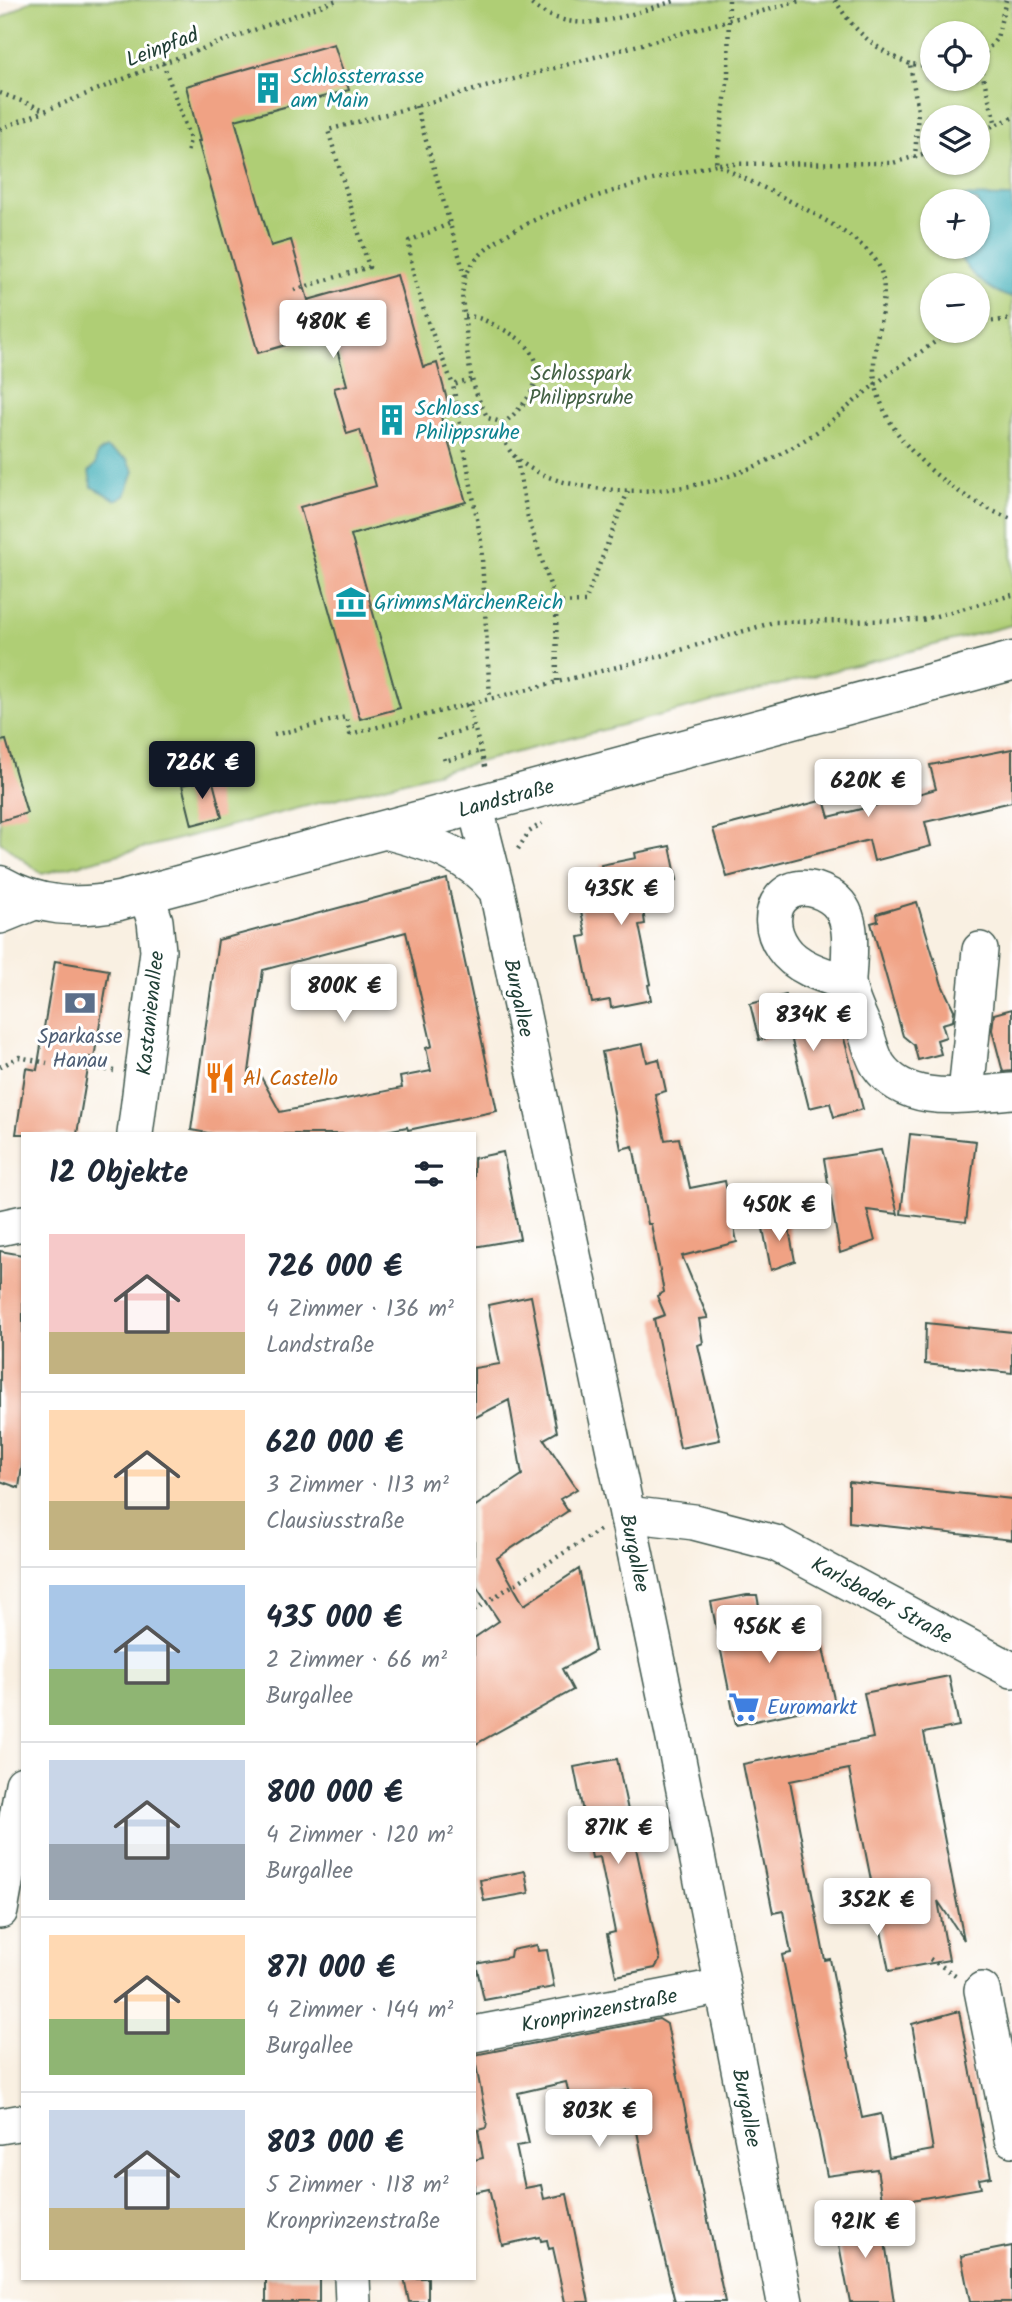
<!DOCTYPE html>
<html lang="de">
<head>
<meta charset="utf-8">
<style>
	:root { --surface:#fff; --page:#f6f6f7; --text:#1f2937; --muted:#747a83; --line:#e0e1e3; --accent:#111827 }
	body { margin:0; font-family:Kalam,sans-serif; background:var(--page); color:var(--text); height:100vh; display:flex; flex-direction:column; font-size:26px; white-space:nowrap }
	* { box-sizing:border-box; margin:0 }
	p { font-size:23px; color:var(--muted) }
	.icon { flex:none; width:38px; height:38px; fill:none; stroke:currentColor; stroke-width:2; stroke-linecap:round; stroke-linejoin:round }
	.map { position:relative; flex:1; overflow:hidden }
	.panel { position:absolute; left:21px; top:1132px; width:455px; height:1148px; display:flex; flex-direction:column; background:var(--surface); border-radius:0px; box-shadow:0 2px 5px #0004 }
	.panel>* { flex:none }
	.tools { position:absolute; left:920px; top:21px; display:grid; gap:14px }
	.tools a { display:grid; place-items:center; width:70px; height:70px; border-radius:50%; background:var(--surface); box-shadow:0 2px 5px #0004; font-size:35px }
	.price { position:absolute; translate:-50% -60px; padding:0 16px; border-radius:7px; background:#fff; color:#222; font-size:23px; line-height:46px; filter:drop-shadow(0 2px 4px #0008) }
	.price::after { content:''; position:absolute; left:50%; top:42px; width:21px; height:16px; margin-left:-10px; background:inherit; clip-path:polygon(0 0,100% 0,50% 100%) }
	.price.on { background:var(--accent); color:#fff }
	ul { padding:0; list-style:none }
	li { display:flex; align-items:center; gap:21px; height:175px; padding:0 28px }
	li+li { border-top:2px solid var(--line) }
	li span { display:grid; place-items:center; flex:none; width:196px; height:140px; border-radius:0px; color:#555 }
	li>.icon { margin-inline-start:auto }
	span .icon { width:84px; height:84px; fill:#fffc; stroke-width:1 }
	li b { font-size:30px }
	h2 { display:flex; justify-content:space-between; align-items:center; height:84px; padding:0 28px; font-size:30px }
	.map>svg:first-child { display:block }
	.green { fill:#afce75; stroke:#678654; stroke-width:2; fill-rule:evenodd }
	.water { fill:#3cadb7; stroke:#2e7576; stroke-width:2 }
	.building { fill:#f0a284; fill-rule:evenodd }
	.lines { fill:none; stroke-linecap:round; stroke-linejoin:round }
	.minor-casing { stroke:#40584e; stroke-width:38 }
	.major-casing { stroke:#40584e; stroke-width:41 }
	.path { stroke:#40584e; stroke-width:4.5; stroke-dasharray:2 5; stroke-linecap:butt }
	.minor { stroke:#fff; stroke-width:35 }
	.major { stroke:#fff; stroke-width:38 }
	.labels { text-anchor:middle; stroke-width:6; stroke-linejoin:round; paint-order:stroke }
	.street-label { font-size:21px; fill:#1f3d34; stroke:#fff }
	.culture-label { font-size:21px; fill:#0d838f; stroke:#fff; text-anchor:start }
	.park-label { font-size:21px; fill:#436144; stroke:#fff }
	.service-label { font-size:21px; fill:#4e5e75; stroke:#fff }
	.food-label { font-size:21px; fill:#c56008; stroke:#fff; text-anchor:start }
	.shop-label { font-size:21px; fill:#366cbe; stroke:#fff; text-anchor:start }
</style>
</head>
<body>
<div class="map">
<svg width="1012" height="2302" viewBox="0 0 1012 2302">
	<rect width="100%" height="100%" fill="#fff"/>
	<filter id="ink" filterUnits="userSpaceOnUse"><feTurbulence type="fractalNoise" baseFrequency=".0143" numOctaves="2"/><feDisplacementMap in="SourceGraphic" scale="14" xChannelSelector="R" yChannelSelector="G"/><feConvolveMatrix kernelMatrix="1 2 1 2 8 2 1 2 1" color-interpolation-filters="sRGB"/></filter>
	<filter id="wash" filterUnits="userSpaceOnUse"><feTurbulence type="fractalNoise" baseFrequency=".00686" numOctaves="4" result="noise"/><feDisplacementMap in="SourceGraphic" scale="28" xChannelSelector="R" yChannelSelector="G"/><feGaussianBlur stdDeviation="1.57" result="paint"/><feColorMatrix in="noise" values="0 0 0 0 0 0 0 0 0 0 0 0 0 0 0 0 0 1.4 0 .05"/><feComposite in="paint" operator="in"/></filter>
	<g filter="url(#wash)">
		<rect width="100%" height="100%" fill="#f9f0e2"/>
		<path class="green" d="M 32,0 L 1012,0 L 1012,625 L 42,874 L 0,842 L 0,19 ZM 933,33 L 978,33 L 978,79 L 933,79 ZM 933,117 L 978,117 L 978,163 L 933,163 ZM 933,201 L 978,201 L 978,247 L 933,247 ZM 933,285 L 978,285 L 978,331 L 933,331 Z"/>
		<path class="water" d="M 964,196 L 1012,197 L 1012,298 C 989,291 963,271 956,247 L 978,247 L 978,201 L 957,201 Z
			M 106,448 L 127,459 L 134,471 L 125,496 L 116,500 L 92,487 L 89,472 L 96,464 L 97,454 Z"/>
		<g id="blocks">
			<path class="building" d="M 334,44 L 349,90 L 235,120 L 271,246 L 291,240 L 308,300 L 397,275 L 423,367 L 437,363 L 449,407 L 439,410 L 466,502 L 351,535 L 400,708 L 360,719 L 300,507 L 376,486 L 360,430 L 347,434 L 334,388 L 347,385 L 332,332 L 258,353 L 198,141 L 200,141 L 186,86 Z
				M 6,740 L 27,813 L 0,821 L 0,741 Z
				M 1012,749 L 1012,802 L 925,822 L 931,846 L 874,861 L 869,840 L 727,877 L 713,829 L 824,800 L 829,817 L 889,802 L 936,789 L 930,765 Z
				M 212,778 L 222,817 L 192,825 L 182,785 Z
				M 670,846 L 677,880 L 640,887 L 645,924 L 639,925 L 651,984 L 648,985 L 651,1000 L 611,1008 L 610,1000 L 592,1003 L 579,937 L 586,936 L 580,906 L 592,903 L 586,872 L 602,869 L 601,865 L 636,858 L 635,853 Z
				M 447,879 L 497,1111 L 408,1130 L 407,1127 L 371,1134 L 213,1134 L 191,1130 L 218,940 ZM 406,932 L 432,1046 L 426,1048 L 431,1071 L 400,1077 L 402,1088 L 280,1112 L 260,1075 L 249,1072 L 263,970 Z
				M 917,902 L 942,985 L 954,1010 L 953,1021 L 942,1024 L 946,1037 L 937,1040 L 941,1054 L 918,1060 L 914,1045 L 903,1036 L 871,923 L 878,921 L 877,914 Z
				M 55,961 L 109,970 L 94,1058 L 90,1057 L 77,1134 L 16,1134 L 26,1068 L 37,1070 Z
				M 786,995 L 789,1006 L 811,1001 L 817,1026 L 839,1020 L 863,1109 L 834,1117 L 830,1103 L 809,1108 L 790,1033 L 759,1040 L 750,1004 Z
				M 1012,1009 L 1012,1071 L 1003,1072 L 992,1030 L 994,1014 Z
				M 643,1044 L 647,1062 L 659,1059 L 666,1091 L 655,1094 L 665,1140 L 679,1138 L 690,1188 L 725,1181 L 737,1242 L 682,1256 L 708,1318 L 699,1319 L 703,1343 L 698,1345 L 720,1440 L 680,1448 L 654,1319 L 665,1315 L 657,1296 L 664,1292 L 651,1224 L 648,1224 L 633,1146 L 621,1149 L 602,1052 Z
				M 910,1134 L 976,1141 L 966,1222 L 901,1214 Z
				M 881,1150 L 898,1214 L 867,1210 L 875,1241 L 840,1253 L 824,1159 Z
				M 503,1152 L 520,1239 L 474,1247 L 474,1158 Z
				M 787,1219 L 795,1261 L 771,1270 L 762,1223 Z
				M 0,1251 L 23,1255 L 23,1460 L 19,1488 L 0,1481 Z
				M 531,1296 L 557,1432 L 544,1439 L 577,1489 L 560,1499 L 568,1511 L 497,1558 L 524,1605 L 579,1569 L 595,1651 L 562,1669 L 573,1690 L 474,1745 L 474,1638 L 499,1621 L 474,1583 L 474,1507 L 522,1475 L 509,1400 L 474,1418 L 474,1368 L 500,1364 L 488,1305 Z
				M 926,1323 L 1012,1332 L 1012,1373 L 925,1364 Z
				M 849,1482 L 1012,1499 L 1012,1540 L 849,1522 Z
				M 747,1595 L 757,1595 L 765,1640 L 819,1629 L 835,1704 L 736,1725 L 711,1602 Z
				M 949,1676 L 959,1726 L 924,1733 L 964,1940 L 938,1901 L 949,1960 L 889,1971 L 849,1769 L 790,1781 L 825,1960 L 830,1959 L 862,2118 L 881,2114 L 889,2158 L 933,2150 L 912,2024 L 959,2011 L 991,2177 L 979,2179 L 981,2188 L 883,2205 L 877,2169 L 827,2176 L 782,1955 L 791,1953 L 783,1911 L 773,1913 L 743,1764 L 873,1738 L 864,1693 Z
				M 617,1759 L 660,1960 L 655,1968 L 616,1976 L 607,1934 L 615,1932 L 600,1857 L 592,1858 L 574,1767 Z
				M 525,1871 L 529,1893 L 484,1901 L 480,1880 Z
				M 537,1945 L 538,1951 L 547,1950 L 554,1987 L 484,2000 L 476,1964 L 510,1957 L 511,1950 Z
				M 659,2019 L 667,2024 L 725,2302 L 675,2302 L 649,2193 L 629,2090 L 571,2102 L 566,2082 L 518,2093 L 529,2144 L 516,2146 L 525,2188 L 541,2185 L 544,2199 L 567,2194 L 589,2302 L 565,2302 L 553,2248 L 549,2249 L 547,2240 L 541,2241 L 540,2237 L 502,2245 L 489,2189 L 474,2192 L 474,2160 L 483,2158 L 478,2130 L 486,2128 L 487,2123 L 474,2055 Z
				M 881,2215 L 894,2302 L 850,2302 L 835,2224 Z
				M 1012,2246 L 1012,2302 L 970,2302 L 961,2256 Z
				M 266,2278 L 319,2278 L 319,2302 L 266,2302 Z
				M 404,2278 L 428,2278 L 428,2302 L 409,2302 Z"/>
		</g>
	</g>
	<g filter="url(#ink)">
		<use href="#blocks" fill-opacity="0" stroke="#40584e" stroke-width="2"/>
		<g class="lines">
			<defs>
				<path id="minor" d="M 475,805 L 497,891 L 672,1729 L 785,2302
					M 381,830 C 427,842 467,852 497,891
					M 0,916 L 37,901
					M 848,983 C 826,976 796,968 783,948 C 758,912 786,871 829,896 C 857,912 849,954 848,980 C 848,995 859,1016 865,1030 C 869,1041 872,1055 878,1065 C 907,1108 968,1094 1012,1091
					M 966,1094 L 980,950
					M 135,1134 L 158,951 L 155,921 L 146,894
					M 0,1228 L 23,1223
					M 627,1514 L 694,1522 L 775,1543 L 1012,1670
					M 0,1911 L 23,1784
					M 982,1990 L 1012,2139
					M 474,2034 L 723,1986
					M 0,2126 L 23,2122
					M 352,2278 L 353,2302"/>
				<path id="major" d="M 0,885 C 38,907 77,909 119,901 L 1012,661"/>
			</defs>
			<use href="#minor" class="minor-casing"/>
			<use href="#major" class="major-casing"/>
			<path class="path" d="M 526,0 C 574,42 624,15 678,0
				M 729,0 L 728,77 L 716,164 L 893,163 L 933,151
				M 835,0 C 854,32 876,50 910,64
				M 978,58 L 996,125
				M 981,58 L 997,38 L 1006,0
				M 163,63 L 190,139 L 187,154
				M 0,93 L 45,110
				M 416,106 L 465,276
				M 0,129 L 163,63 L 337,0
				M 978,132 L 1012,118
				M 915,158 L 918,111 L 910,64 L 933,66
				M 449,224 L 409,241 C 412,292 435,338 453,385
				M 294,290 L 369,267 L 328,130 L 803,0
				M 465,316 C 478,316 489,322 500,328 C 554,353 544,390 504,423 C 505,430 504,439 506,444 C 515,465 547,478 568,483 C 652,502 733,486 806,439 C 832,423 853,401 877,383 C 901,365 926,349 950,331
				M 978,323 L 1012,319
				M 471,380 L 453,385 L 481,541 L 490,698
				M 504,423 L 488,418 C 472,390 467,364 466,332 C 465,314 459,296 465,279 C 483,216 658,179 716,164 C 753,184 860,229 878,264 C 893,293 874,334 874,364 C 872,434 953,498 1012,519
				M 517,460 L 528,518 L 556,603
				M 557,681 L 556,603 L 585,602 L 628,491
				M 468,704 L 486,770
				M 274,735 L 346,717 L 350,734 L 661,656 L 774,622 L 922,620 L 1012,595
				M 439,740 L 439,737 L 475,727
				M 444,758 L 445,761 L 481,751
				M 518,849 L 529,832 L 542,823
				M 0,1067 L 19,1057 L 47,1063
				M 85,1067 L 114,1071
				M 474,1610 L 600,1530
				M 930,1959 L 957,1976"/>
			<use href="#minor" class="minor"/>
			<use href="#major" class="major"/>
		</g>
	</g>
	<defs>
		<symbol id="building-bare" viewBox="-9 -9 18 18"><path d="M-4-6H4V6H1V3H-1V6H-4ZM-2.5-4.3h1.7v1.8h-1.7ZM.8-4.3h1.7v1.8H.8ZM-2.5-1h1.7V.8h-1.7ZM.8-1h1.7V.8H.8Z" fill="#0f9aa8" stroke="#fff" stroke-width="2.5" paint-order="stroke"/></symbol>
		<symbol id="museum-bare" viewBox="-9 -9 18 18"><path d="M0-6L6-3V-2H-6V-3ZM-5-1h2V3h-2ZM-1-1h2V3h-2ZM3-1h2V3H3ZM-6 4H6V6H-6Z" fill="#0f9aa8" stroke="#fff" stroke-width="2.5" paint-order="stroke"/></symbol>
		<symbol id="bank-bare" viewBox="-9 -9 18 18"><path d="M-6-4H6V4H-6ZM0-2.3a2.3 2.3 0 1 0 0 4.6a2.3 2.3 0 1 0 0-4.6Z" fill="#5c6f8a" stroke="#fff" stroke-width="2.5" paint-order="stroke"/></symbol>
		<symbol id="restaurant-bare" viewBox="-9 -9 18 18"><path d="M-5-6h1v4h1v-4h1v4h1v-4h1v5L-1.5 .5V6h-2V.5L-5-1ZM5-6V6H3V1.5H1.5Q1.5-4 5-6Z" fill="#e8710a" stroke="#fff" stroke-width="2.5" paint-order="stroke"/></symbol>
		<symbol id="supermarket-bare" viewBox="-9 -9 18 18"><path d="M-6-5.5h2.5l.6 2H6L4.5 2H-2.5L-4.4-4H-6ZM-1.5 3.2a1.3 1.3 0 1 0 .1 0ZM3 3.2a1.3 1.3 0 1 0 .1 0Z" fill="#3f7fe0" stroke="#fff" stroke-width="2.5" paint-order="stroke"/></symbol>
	</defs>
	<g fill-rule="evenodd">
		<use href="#building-bare" x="246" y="66" width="44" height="44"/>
		<use href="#building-bare" x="370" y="398" width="44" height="44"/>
		<use href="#museum-bare" x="329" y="580" width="44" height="44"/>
		<use href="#bank-bare" x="58" y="981" width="44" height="44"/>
		<use href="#restaurant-bare" x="198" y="1056" width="44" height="44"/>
		<use href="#supermarket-bare" x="722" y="1685" width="44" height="44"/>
	</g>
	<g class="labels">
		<g class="street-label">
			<text transform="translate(162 47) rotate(-21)" y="7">Leinpfad</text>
			<text transform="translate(506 798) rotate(-15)" y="7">Landstraße</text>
			<text transform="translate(519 998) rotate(78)" y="7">Burgallee</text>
			<text transform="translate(150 1013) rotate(-84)" y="7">Kastanienallee</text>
			<text transform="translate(635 1553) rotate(78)" y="7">Burgallee</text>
			<text transform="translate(882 1600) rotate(29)" y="7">Karlsbader Straße</text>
			<text transform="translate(599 2010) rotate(-11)" y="7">Kronprinzenstraße</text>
			<text transform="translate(747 2108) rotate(79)" y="7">Burgallee</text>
		</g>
		<g class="culture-label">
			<text x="291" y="83">Schlossterrasse<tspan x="291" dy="24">am Main</tspan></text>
			<text x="415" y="415">Schloss<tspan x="415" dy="24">Philippsruhe</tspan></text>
			<text x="374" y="609">GrimmsMärchenReich</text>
		</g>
		<g class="park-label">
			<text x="581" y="380">Schlosspark<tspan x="581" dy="24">Philippsruhe</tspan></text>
		</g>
		<g class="service-label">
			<text x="80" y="1043">Sparkasse<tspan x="80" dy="24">Hanau</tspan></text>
		</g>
		<g class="food-label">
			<text x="243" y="1085">Al Castello</text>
		</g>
		<g class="shop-label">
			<text x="767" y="1714">Euromarkt</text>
		</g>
	</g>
</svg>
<div class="tools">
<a><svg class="icon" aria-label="locate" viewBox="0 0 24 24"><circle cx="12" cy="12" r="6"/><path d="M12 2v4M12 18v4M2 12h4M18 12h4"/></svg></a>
<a><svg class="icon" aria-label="layers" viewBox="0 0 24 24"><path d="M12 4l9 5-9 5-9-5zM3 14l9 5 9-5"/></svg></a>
<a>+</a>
<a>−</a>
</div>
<b class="price" style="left:333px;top:360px">480K €</b>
<b class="price on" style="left:202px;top:801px">726K €</b>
<b class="price" style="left:868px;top:819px">620K €</b>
<b class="price" style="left:621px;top:927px">435K €</b>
<b class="price" style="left:344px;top:1024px">800K €</b>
<b class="price" style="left:813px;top:1053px">834K €</b>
<b class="price" style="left:779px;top:1243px">450K €</b>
<b class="price" style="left:769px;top:1665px">956K €</b>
<b class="price" style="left:618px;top:1866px">871K €</b>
<b class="price" style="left:877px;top:1938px">352K €</b>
<b class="price" style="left:599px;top:2149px">803K €</b>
<b class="price" style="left:865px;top:2260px">921K €</b>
<section class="panel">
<h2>12 Objekte<svg class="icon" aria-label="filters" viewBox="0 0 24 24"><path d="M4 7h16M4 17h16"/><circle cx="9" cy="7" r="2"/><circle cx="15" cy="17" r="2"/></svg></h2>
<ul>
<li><span style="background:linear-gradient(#f6c9c9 70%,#c2b280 0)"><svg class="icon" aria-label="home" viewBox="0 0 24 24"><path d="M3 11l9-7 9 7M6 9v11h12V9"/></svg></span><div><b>726 000 €</b><p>4 Zimmer · 136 m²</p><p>Landstraße</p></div></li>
<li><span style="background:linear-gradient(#ffd9b3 65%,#c2b280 0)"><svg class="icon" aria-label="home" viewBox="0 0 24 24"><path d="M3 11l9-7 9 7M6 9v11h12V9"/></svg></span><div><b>620 000 €</b><p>3 Zimmer · 113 m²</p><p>Clausiusstraße</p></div></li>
<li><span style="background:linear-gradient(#a9c7e8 60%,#8fb573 0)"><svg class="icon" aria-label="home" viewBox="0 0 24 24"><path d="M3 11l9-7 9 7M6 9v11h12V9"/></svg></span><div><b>435 000 €</b><p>2 Zimmer · 66 m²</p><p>Burgallee</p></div></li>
<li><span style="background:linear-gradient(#c9d6e8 60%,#9aa5b1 0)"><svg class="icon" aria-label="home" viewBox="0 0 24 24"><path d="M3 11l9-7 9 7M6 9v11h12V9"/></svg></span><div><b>800 000 €</b><p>4 Zimmer · 120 m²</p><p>Burgallee</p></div></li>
<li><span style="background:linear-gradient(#ffd9b3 60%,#8fb573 0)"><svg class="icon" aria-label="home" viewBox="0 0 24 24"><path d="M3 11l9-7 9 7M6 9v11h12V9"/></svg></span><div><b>871 000 €</b><p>4 Zimmer · 144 m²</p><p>Burgallee</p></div></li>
<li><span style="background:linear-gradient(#c9d6e8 70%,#c2b280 0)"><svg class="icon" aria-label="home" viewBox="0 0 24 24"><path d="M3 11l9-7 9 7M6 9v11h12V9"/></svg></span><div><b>803 000 €</b><p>5 Zimmer · 118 m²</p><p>Kronprinzenstraße</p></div></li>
</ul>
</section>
</div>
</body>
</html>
